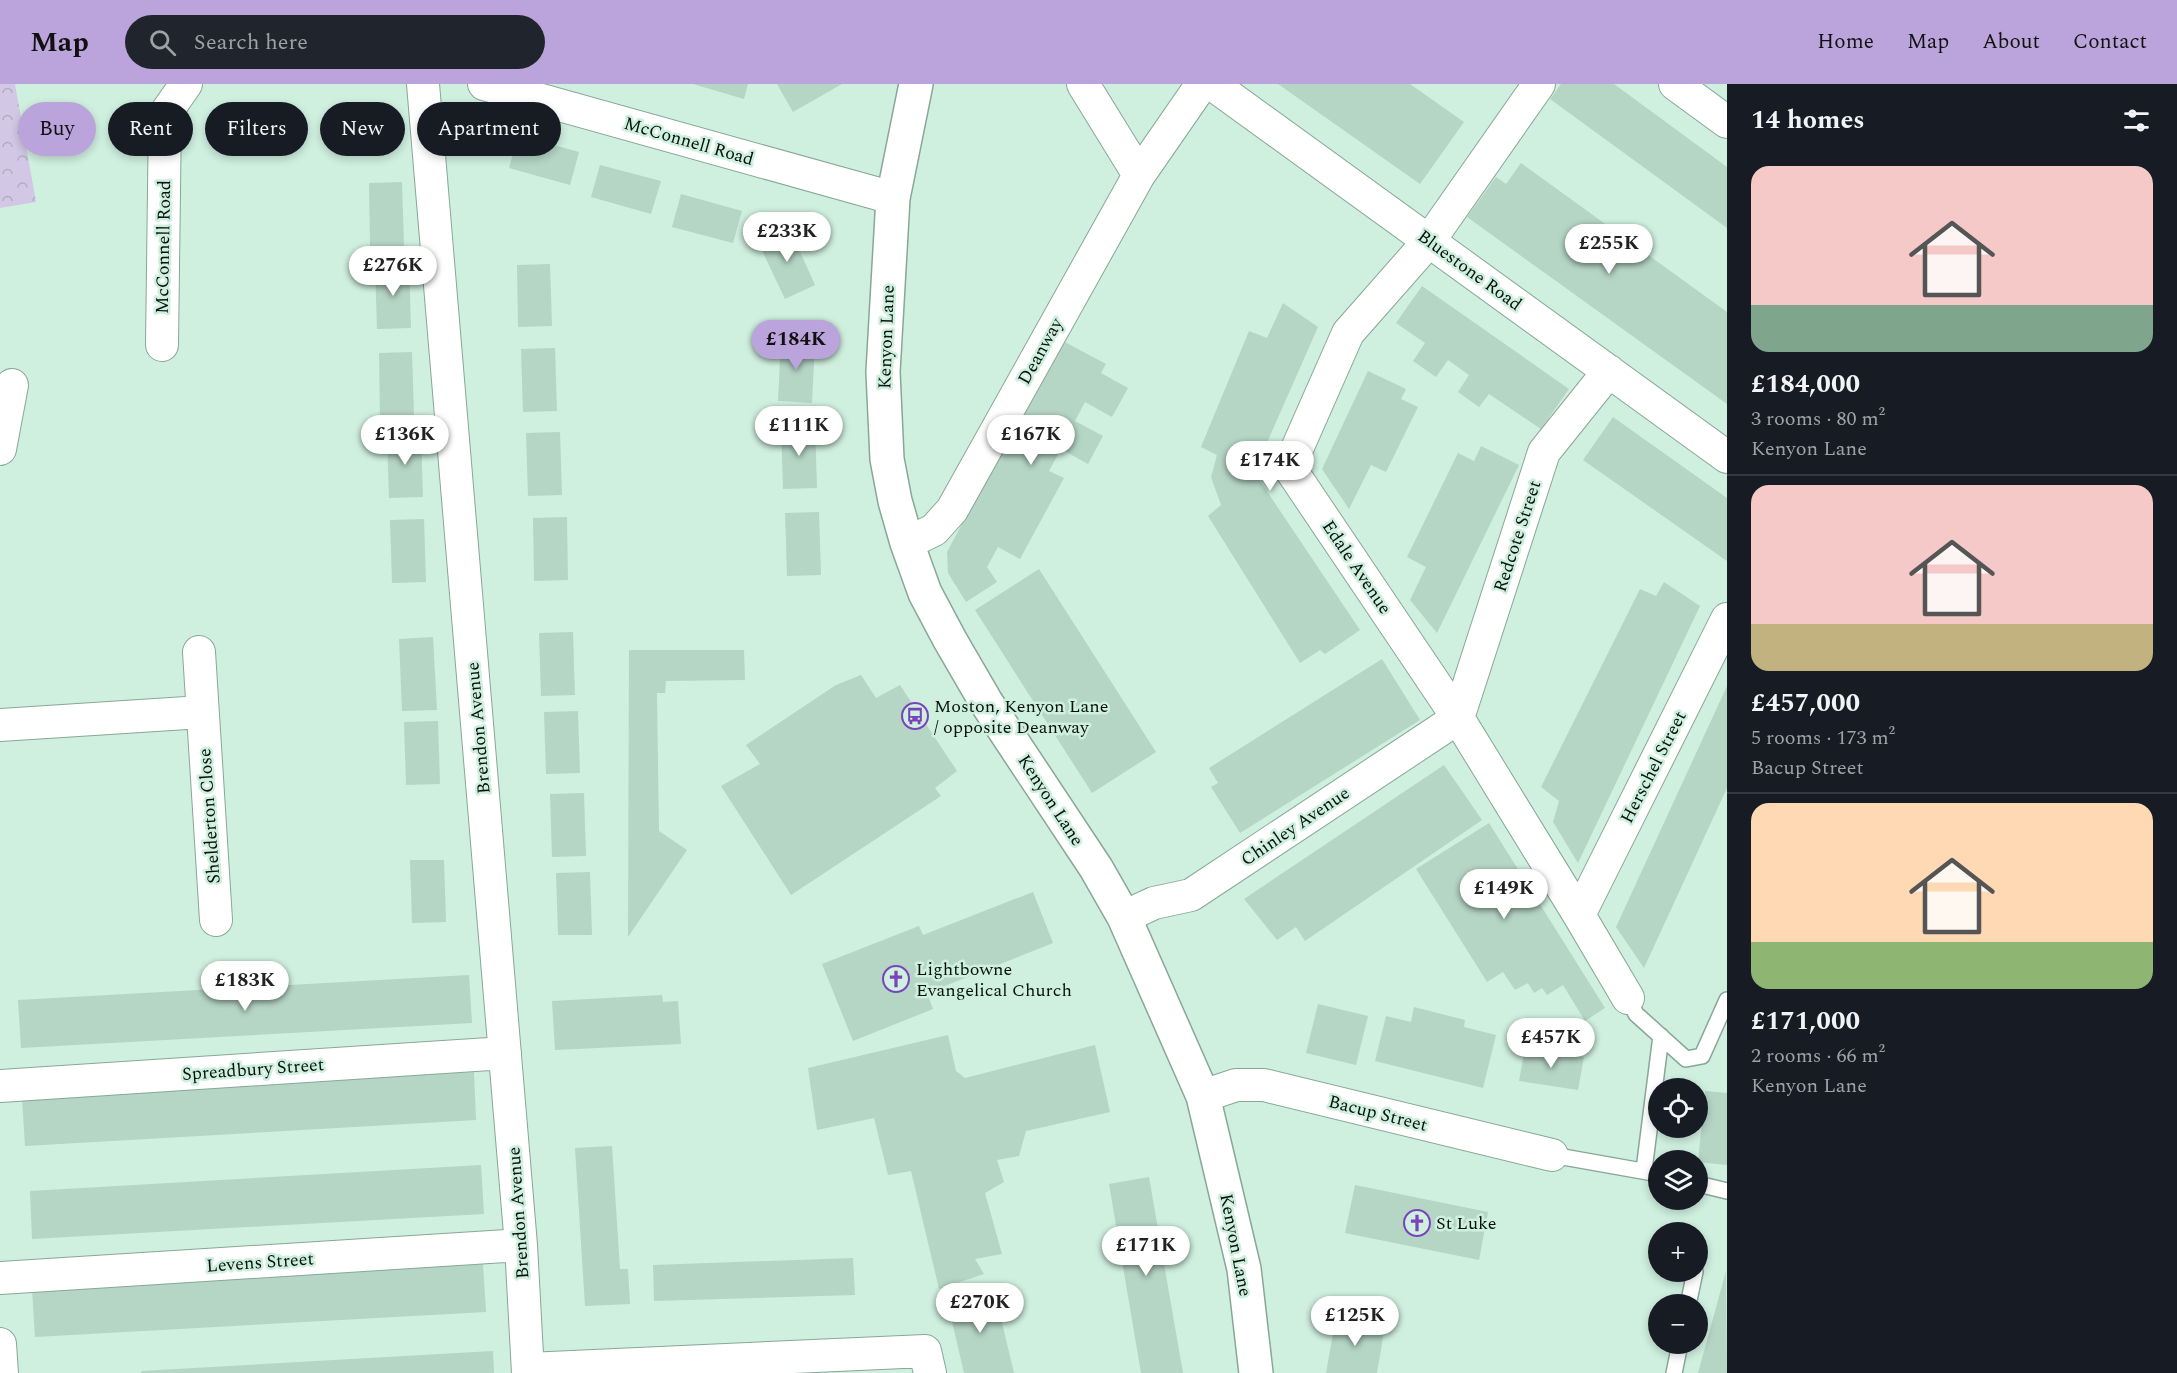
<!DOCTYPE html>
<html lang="en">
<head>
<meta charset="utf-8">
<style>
	:root { --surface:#171b24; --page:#20242c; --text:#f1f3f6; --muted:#9ea1a6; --line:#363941; --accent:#bba4db }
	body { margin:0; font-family:Spectral,serif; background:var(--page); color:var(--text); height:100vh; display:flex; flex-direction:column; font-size:22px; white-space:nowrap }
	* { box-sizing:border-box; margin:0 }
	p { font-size:20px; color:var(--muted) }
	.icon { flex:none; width:33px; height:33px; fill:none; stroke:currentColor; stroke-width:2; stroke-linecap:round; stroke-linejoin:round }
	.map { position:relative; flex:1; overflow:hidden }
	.sheet { display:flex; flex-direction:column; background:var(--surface); width:450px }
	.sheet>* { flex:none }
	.guide { position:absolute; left:18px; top:18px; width:570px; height:54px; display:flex; gap:12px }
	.controls { position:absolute; left:1648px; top:994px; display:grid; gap:12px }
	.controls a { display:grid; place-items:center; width:60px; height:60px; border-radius:50%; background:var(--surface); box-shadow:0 3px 9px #0003; font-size:30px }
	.price { position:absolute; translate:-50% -51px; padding:0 14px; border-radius:21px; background:#fff; color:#222; font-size:20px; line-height:39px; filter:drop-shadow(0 2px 3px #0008) }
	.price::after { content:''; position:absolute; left:50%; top:36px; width:18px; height:14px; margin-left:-9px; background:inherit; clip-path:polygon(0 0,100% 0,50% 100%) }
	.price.on { background:var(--accent); color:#111 }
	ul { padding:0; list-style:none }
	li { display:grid; align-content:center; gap:12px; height:318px; padding:0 24px }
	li+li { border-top:2px solid var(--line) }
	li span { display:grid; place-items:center; height:186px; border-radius:18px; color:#555 }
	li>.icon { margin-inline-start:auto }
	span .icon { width:108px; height:108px; fill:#fffc; stroke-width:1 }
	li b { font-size:26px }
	h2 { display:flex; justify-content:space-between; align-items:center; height:72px; padding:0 24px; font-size:26px }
	.chip { padding:0 21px; border-radius:27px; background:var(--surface); box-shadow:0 3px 9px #0003; font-size:21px; line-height:54px }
	.chip.on { background:var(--accent); color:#111 }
	header { display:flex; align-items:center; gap:36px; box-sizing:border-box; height:84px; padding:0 30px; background:var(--accent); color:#111 }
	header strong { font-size:28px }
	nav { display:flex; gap:33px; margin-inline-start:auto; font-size:21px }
	.search { width:420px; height:54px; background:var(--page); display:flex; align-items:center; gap:15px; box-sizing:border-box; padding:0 21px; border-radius:33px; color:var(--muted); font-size:22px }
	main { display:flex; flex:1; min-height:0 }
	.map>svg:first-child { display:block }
	.park { fill:url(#park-crowns) }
	.building { fill:#b5d5c5 }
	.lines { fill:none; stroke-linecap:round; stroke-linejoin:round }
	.lane-casing { stroke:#89a798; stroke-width:18 }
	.street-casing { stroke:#89a798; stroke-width:34 }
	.secondary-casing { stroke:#89a798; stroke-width:36 }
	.lane { stroke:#fff; stroke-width:15 }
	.street { stroke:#fff; stroke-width:32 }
	.secondary { stroke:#fff; stroke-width:33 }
	.labels { text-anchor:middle; stroke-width:5; stroke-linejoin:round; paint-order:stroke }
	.street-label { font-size:18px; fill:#07120d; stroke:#cfefdf }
	.poi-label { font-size:18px; fill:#07120d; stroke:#cfefdf; text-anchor:start }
</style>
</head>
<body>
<header>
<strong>Map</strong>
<div class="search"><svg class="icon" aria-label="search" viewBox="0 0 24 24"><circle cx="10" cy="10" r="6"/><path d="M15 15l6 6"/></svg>Search here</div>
<nav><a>Home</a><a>Map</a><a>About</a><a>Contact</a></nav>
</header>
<main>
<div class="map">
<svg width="1727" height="1289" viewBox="0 0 1727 1289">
	<defs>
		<pattern id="park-crowns" width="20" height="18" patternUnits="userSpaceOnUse" patternTransform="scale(1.5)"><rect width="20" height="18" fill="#d2c8e5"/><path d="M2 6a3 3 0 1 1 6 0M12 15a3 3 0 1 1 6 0" fill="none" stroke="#b3abc3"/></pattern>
	</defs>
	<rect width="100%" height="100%" fill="#cfefdf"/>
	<path class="park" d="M 0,0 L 15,0 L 36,118 L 0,124 Z"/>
	<path class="building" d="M 693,0 L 748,0 L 744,15 Z
		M 777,0 L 842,0 L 793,28 Z
		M 1278,0 L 1410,0 L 1464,38 L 1420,100 Z
		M 1561,0 L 1614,0 L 1727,83 L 1727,144 L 1550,15 Z
		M 518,51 L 579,68 L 570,101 L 509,84 Z
		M 1521,79 L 1727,228 L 1727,320 L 1467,133 L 1496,93 L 1506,100 Z
		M 600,81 L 661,97 L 651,130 L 591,113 Z
		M 402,98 L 404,162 L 370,162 L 369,99 Z
		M 681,110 L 742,127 L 733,159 L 672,143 Z
		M 789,143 L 815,201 L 785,215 L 758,158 Z
		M 550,180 L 552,242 L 518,243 L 517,181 Z
		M 409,181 L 411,244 L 377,245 L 375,182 Z
		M 1422,202 L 1569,305 L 1541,345 L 1489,310 L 1479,323 L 1458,308 L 1469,291 L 1448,276 L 1436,293 L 1413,277 L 1425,259 L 1396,239 Z
		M 1283,219 L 1318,243 L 1254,388 L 1360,546 L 1325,570 L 1320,566 L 1300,579 L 1208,432 L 1221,421 L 1211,393 L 1217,371 L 1201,363 L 1249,247 L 1267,254 Z
		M 781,254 L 815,256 L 812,319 L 778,317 Z
		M 1061,256 L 1106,280 L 1101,289 L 1128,304 L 1112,333 L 1085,318 L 1075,337 L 1103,352 L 1088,380 L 1061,365 L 1049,387 L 1064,394 L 1020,475 L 998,463 L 987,483 L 997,498 L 966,518 L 948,489 L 947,468 Z
		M 555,264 L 557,327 L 523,328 L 521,265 Z
		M 412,268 L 414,332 L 380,333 L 379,269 Z
		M 1368,287 L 1406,305 L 1401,315 L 1418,323 L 1386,388 L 1371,381 L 1349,425 L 1322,385 Z
		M 1613,333 L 1727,414 L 1727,477 L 1583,376 Z
		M 815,341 L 817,404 L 783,405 L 781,343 Z
		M 560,348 L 562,411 L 528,412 L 526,349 Z
		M 421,350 L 423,413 L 389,414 L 387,351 Z
		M 1481,362 L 1519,381 L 1437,549 L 1410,516 L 1426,483 L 1407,473 L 1458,369 L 1474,377 Z
		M 819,428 L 821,491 L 787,492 L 785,429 Z
		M 567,433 L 568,496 L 534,497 L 533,434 Z
		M 424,435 L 426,498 L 392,499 L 390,436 Z
		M 1039,485 L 1156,668 L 1092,709 L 975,526 Z
		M 1664,498 L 1700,522 L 1578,779 L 1553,738 L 1559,717 L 1541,703 L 1640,505 L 1656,512 Z
		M 573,548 L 575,611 L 541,612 L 539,549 Z
		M 433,553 L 437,626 L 402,627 L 399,555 Z
		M 629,566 L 744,566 L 745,596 L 666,597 L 665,609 L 657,609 L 659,747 L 687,766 L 628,853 Z
		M 1382,575 L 1420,636 L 1240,749 L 1211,703 L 1218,699 L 1209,684 Z
		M 861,591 L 876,614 L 900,601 L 957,687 L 935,704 L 941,712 L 791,811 L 721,702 L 760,680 L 746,661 L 836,601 Z
		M 1727,602 L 1727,704 L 1644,884 L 1616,843 Z
		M 578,627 L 580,689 L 546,690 L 544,628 Z
		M 438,637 L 440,700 L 406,701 L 404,638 Z
		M 1444,681 L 1482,736 L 1305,857 L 1296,843 L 1277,856 L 1244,815 Z
		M 584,709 L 586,772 L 552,773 L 550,710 Z
		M 1489,739 L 1605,924 L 1585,937 L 1563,901 L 1547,911 L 1542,904 L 1534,909 L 1528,899 L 1515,906 L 1503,888 L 1487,898 L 1416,785 Z
		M 410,776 L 444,776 L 446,838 L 412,839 Z
		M 590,788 L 592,851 L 558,851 L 556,789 Z
		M 1033,808 L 1053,859 L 927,909 L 933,925 L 853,957 L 822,880 L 919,842 L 923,851 Z
		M 469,891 L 472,939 L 21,964 L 18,916 Z
		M 662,911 L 663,918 L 678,917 L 681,960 L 555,966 L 552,917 Z
		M 1318,920 L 1368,932 L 1356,981 L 1306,969 Z
		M 1414,923 L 1465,936 L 1464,943 L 1496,951 L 1483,1004 L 1375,977 L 1386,932 L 1411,938 Z
		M 948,951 L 956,987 L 965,994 L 1095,961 L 1110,1028 L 1026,1047 L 1019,1072 L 997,1076 L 1004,1098 L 985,1109 L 1002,1170 L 975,1175 L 984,1190 L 939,1205 L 911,1087 L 888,1091 L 874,1034 L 817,1046 L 808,984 Z
		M 1525,963 L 1584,973 L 1578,1006 L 1519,997 Z
		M 474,988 L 476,1036 L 25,1062 L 22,1014 Z
		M 1705,1007 L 1727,1009 L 1727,1081 L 1698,1078 Z
		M 612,1062 L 620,1185 L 628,1185 L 630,1220 L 585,1222 L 575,1064 Z
		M 481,1081 L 484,1130 L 32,1155 L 30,1107 Z
		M 1149,1093 L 1183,1289 L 1141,1289 L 1109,1100 Z
		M 1355,1101 L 1488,1128 L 1479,1176 L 1345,1149 Z
		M 853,1174 L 855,1211 L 654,1217 L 653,1181 Z
		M 483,1180 L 486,1228 L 35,1253 L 32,1205 Z
		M 1726,1187 L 1727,1289 L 1698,1289 Z
		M 994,1205 L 1014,1289 L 964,1289 L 947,1216 Z
		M 1336,1233 L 1385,1242 L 1377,1289 L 1326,1289 Z
		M 493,1267 L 494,1289 L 141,1289 L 141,1287 Z"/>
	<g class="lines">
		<defs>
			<path id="lane" d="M 1628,914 L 1636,930 L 1686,975 L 1702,972 L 1727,916
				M 1552,1071 L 1659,1090
				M 1644,1086 L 1661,952
				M 1698,1100 L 1727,1107
				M 1688,1221 L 1695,1188
				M 1674,1289 L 1680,1260"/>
			<path id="street" d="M 423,0 L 521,1161 L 528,1289
				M 484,0 L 893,114
				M 1083,0 L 1139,91
				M 1212,0 L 1727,373
				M 1539,0 L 1429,157 L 1348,249 L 1289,383 L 1458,634 L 1579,831 L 1628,914
				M 1675,0 L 1727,38
				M 162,261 L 165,30 L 186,0
				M 0,365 L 12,301
				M 907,459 L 934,446 L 952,426 L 1139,91 L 1202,0
				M 199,568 L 216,836
				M 0,641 L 202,628
				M 1579,831 L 1727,535
				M 1124,833 L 1154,819 L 1191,811 L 1458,634 L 1544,368 L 1609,287
				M 0,1002 L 505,969
				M 1203,1012 L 1236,1001 L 1264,1001 L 1552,1071
				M 0,1194 L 521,1161
				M 0,1260 L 2,1289
				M 528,1285 L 925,1267 L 930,1289"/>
			<path id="secondary" d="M 916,0 L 893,114 L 883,288 L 887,375 L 895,417 L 907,459 L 925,509 L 950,556 L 986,618 L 1096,784 L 1124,833 L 1203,1012 L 1244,1185 L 1256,1289"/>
		</defs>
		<use href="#lane" class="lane-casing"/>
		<use href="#street" class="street-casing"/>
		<use href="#secondary" class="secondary-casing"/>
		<use href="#lane" class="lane"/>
		<use href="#street" class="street"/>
		<use href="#secondary" class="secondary"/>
	</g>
	<defs>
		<symbol id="bus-ring" viewBox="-11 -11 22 22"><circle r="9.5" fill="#cfefdf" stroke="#7944bb" stroke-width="1.5"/><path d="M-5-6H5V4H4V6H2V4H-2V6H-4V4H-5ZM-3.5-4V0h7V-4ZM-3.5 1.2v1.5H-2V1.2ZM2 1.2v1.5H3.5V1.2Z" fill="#7944bb"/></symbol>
		<symbol id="church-ring" viewBox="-11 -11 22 22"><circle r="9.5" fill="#cfefdf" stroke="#7944bb" stroke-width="1.5"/><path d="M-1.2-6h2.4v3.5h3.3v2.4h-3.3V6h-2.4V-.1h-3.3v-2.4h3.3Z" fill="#7944bb"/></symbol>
	</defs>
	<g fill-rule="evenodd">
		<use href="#bus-ring" x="900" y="617" width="30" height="30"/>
		<use href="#church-ring" x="881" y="880" width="30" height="30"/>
		<use href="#church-ring" x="1402" y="1124" width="30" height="30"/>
	</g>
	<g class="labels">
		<g class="street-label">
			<text transform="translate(689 57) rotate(16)" y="6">McConnell Road</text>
			<text transform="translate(163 163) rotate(-89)" y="6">McConnell Road</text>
			<text transform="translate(1470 186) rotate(36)" y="6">Bluestone Road</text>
			<text transform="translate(886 253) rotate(-88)" y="6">Kenyon Lane</text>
			<text transform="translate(1040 267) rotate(-61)" y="6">Deanway</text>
			<text transform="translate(1517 452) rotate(-72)" y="6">Redcote Street</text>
			<text transform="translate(1357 483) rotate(56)" y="6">Edale Avenue</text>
			<text transform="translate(478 644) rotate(-95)" y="6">Brendon Avenue</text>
			<text transform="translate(1653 683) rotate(-63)" y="6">Herschel Street</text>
			<text transform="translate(1051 716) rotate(57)" y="6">Kenyon Lane</text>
			<text transform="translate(209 732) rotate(-94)" y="6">Shelderton Close</text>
			<text transform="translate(1295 742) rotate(-34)" y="6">Chinley Avenue</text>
			<text transform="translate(253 985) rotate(-4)" y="6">Spreadbury Street</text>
			<text transform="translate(1378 1029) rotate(14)" y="6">Bacup Street</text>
			<text transform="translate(518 1129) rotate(-94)" y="6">Brendon Avenue</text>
			<text transform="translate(1236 1161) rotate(79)" y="6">Kenyon Lane</text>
			<text transform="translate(260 1178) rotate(-4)" y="6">Levens Street</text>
		</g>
		<g class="poi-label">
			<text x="934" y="628">Moston, Kenyon Lane<tspan x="934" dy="21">/ opposite Deanway</tspan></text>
			<text x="916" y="891">Lightbowne<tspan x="916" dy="21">Evangelical Church</tspan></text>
			<text x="1436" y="1145">St Luke</text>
		</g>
	</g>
</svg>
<div class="controls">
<a><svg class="icon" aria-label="locate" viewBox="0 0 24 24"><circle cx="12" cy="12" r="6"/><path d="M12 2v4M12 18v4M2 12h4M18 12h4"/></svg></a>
<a><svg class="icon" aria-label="layers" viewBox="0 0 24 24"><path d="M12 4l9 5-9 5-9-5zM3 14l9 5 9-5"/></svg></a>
<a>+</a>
<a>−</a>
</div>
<b class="price" style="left:787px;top:179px">£233K</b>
<b class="price" style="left:1609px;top:191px">£255K</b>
<b class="price" style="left:393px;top:213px">£276K</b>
<b class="price on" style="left:796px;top:287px">£184K</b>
<b class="price" style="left:799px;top:373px">£111K</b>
<b class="price" style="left:405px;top:382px">£136K</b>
<b class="price" style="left:1031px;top:382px">£167K</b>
<b class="price" style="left:1270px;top:408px">£174K</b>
<b class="price" style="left:1504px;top:836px">£149K</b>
<b class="price" style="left:245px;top:928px">£183K</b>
<b class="price" style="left:1551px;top:985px">£457K</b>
<b class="price" style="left:1146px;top:1193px">£171K</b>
<b class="price" style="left:980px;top:1250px">£270K</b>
<b class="price" style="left:1355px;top:1263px">£125K</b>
<div class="guide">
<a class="chip on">Buy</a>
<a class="chip">Rent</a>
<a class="chip">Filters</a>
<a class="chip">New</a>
<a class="chip">Apartment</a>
</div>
</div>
<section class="sheet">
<h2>14 homes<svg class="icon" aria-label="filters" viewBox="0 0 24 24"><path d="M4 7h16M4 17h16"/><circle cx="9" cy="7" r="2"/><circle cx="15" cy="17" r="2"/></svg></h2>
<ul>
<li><span style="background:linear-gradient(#f6c9c9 75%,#7fa58c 0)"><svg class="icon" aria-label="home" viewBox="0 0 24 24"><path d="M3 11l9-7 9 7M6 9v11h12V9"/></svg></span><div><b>£184,000</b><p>3 rooms · 80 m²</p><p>Kenyon Lane</p></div></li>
<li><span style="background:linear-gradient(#f6c9c9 75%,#c2b280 0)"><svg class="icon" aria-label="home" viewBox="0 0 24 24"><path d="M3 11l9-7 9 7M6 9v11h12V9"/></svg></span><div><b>£457,000</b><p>5 rooms · 173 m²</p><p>Bacup Street</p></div></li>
<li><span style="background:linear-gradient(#ffd9b3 75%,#8fb573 0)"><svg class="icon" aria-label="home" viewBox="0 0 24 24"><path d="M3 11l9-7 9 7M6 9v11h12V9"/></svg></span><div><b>£171,000</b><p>2 rooms · 66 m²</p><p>Kenyon Lane</p></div></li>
</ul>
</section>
</main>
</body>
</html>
